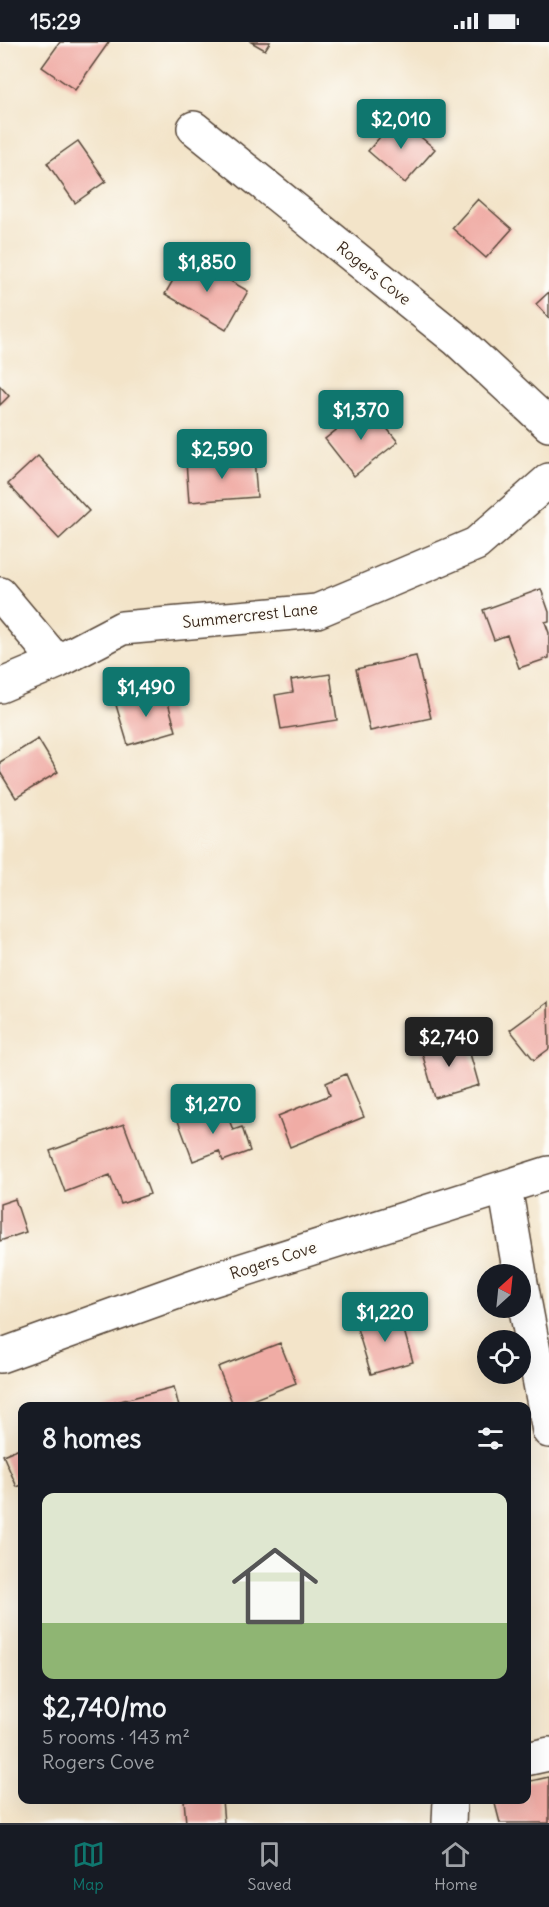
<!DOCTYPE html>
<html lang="en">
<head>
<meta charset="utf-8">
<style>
	:root { --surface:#171b24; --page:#242831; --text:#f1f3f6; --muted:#9ea1a6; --line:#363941; --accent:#0f766e }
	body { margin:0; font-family:Delius,sans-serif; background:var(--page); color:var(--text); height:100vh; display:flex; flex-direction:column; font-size:22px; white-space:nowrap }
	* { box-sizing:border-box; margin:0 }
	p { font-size:20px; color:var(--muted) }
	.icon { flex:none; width:33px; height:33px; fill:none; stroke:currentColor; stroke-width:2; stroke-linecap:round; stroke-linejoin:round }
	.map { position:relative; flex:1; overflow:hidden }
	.details { position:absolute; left:18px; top:1360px; width:513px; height:402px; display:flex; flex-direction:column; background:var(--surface); border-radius:12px; box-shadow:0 6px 24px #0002 }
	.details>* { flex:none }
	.needle { width:39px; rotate:27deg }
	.fabs { position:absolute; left:477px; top:1222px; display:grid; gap:12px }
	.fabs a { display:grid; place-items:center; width:54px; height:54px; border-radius:50%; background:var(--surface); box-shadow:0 6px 24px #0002; font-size:30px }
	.price { position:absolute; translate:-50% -51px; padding:0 14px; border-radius:6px; background:var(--accent); color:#fff; font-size:20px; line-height:39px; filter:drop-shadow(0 2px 3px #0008) }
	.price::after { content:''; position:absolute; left:50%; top:36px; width:18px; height:14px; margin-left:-9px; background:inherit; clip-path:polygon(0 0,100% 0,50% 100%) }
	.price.current { background:#222; color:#fff }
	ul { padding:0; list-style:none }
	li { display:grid; align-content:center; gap:12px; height:318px; padding:0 24px }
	li span { display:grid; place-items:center; height:186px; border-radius:12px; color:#555 }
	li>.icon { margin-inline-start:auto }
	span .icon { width:108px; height:108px; fill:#fffc; stroke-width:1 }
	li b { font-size:26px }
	h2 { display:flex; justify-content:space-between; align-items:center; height:72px; padding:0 24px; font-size:26px }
	.status { display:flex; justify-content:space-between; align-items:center; height:42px; padding:0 30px; background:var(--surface); direction:ltr }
	.status svg { height:16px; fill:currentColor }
	.tab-bar { display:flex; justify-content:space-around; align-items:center; height:84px; border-top:2px solid var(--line); background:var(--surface); font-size:16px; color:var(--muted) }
	.tab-bar a { display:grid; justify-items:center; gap:3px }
	.tab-bar .current { color:var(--accent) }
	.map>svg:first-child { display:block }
	.building { fill:#f0aca5 }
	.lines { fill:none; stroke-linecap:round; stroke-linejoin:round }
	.minor-casing { stroke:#574638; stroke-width:36 }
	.minor { stroke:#fff; stroke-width:33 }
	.labels { text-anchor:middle; stroke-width:4.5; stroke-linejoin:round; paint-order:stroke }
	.street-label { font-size:16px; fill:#3b2a1e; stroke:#fdfcf7 }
</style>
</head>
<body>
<div class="status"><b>15:29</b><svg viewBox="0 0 49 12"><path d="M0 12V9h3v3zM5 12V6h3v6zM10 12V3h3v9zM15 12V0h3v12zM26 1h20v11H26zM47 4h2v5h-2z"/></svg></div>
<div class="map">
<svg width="549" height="1781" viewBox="0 0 549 1781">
	<rect width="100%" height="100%" fill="#fdfcf7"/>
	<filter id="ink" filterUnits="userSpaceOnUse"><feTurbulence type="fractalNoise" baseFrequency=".0167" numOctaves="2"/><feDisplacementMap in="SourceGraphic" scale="12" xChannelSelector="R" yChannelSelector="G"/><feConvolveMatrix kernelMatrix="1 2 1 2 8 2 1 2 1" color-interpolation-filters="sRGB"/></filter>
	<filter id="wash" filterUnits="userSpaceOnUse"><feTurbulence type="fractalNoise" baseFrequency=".008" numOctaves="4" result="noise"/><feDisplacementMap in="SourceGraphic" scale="24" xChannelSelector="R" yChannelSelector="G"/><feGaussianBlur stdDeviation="1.35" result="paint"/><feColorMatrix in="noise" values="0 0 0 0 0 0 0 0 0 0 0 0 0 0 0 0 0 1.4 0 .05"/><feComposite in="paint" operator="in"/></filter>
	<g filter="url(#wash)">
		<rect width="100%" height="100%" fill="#f3e4c9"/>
		<g id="blocks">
			<path class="building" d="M 60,0 L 109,0 L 75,48 L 42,25 Z
				M 251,0 L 270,0 L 265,8 Z
				M 397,75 L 435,107 L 405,141 L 368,109 Z
				M 78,99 L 106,139 L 75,161 L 47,121 Z
				M 478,157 L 512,187 L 486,216 L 452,186 Z
				M 187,214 L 248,249 L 226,288 L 165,252 Z
				M 549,250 L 549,276 L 536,262 Z
				M 0,344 L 9,354 L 0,363 Z
				M 368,363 L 398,400 L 354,434 L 325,397 Z
				M 38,414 L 89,469 L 59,497 L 8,442 Z
				M 254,415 L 257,455 L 189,460 L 186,420 Z
				M 541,547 L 549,570 L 549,579 L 545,580 L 549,591 L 549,616 L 519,626 L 507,593 L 494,598 L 483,568 Z
				M 416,614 L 431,676 L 370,689 L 356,627 Z
				M 330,632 L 337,678 L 281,687 L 275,653 L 293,650 L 291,638 Z
				M 165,650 L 176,689 L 128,703 L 116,663 Z
				M 38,697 L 58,730 L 16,756 L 0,730 L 0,720 Z
				M 548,960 L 549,1007 L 534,1018 L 510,988 Z
				M 440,999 L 442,1008 L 467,1001 L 479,1043 L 435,1056 L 420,1004 Z
				M 346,1032 L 364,1075 L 290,1105 L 278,1074 L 330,1053 L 326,1041 Z
				M 223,1062 L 233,1088 L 242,1085 L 250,1109 L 223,1119 L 219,1109 L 193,1119 L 178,1079 Z
				M 124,1082 L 150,1152 L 121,1162 L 110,1133 L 65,1150 L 50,1109 Z
				M 15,1157 L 26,1190 L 0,1199 L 0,1162 Z
				M 399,1271 L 413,1320 L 371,1332 L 356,1283 Z
				M 280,1301 L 296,1341 L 234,1365 L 218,1325 Z
				M 174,1345 L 179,1365 L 101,1365 L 101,1364 Z
				M 22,1405 L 22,1443 L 17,1445 L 3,1413 Z
				M 549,1735 L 549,1781 L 500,1781 L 494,1758 L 526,1758 L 526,1740 Z
				M 184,1758 L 222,1758 L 224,1781 L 186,1781 Z"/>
		</g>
	</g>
	<g filter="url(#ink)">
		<use href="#blocks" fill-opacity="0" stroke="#574638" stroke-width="1.5"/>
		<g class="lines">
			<defs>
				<path id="minor" d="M 194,86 L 457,298 L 549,383
					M 0,552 L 57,620
					M 0,644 L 57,620 L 122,586 L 317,569 L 476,502 L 549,438
					M 505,1145 L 520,1233
					M 520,1236 L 549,1389
					M 0,1314 L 205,1240 L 549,1131
					M 526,1717 L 549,1712
					M 449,1781 L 450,1758"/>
			</defs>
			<use href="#minor" class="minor-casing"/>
			<use href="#minor" class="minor"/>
		</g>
	</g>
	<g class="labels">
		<g class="street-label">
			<text transform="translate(374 231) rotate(39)" y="6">Rogers Cove</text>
			<text transform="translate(250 573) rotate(-6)" y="6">Summercrest Lane</text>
			<text transform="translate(273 1218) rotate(-18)" y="6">Rogers Cove</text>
		</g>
	</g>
</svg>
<div class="fabs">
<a><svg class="needle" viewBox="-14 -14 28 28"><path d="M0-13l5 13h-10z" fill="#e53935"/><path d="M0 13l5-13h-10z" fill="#9ea1a6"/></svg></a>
<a><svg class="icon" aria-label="locate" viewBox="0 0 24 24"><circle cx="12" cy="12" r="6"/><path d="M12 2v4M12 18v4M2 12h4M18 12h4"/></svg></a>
</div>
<b class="price" style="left:401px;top:108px">$2,010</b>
<b class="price" style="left:207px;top:251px">$1,850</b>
<b class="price" style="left:361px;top:399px">$1,370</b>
<b class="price" style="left:222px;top:438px">$2,590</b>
<b class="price" style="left:146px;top:676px">$1,490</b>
<b class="price current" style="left:449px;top:1026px">$2,740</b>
<b class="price" style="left:213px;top:1093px">$1,270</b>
<b class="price" style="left:385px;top:1301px">$1,220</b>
<section class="details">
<h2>8 homes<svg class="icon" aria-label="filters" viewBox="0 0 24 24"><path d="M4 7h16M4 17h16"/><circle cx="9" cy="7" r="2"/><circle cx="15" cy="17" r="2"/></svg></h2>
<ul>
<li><span style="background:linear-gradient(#dfe7d0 70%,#8fb573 0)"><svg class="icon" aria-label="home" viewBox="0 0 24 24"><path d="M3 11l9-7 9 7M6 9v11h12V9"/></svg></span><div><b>$2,740/mo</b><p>5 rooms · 143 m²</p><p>Rogers Cove</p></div></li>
</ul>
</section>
</div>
<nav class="tab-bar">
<a class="current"><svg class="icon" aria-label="map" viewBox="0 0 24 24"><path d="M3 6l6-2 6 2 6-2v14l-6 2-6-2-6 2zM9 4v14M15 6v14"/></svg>Map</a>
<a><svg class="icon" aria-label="saved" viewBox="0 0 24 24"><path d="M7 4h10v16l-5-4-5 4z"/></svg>Saved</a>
<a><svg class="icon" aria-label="home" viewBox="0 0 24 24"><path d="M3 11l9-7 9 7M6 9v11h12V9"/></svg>Home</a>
</nav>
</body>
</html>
